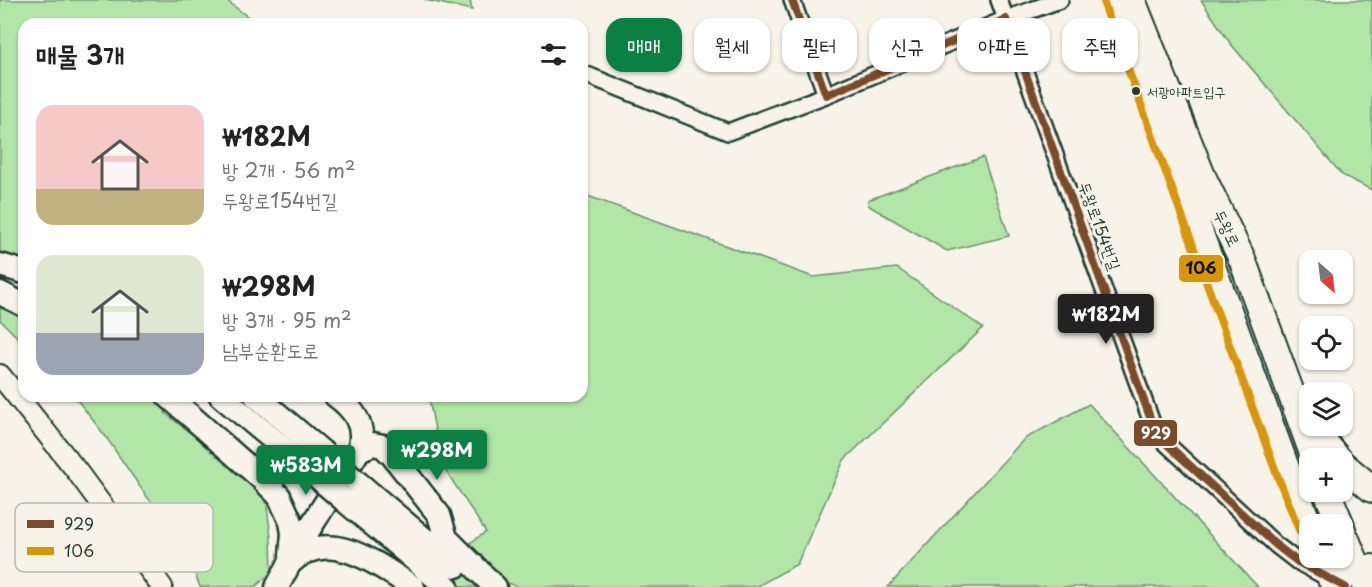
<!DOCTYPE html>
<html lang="ko">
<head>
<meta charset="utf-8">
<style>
	:root { --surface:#fff; --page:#f6f6f6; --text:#222; --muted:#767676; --accent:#0b8043 }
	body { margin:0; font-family:"Playpen Sans","Poor Story",sans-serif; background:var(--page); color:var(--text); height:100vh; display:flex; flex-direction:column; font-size:22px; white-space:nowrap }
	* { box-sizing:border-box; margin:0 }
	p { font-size:20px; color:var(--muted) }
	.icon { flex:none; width:33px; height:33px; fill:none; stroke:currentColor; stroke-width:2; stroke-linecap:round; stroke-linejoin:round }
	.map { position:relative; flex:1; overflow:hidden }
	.sheet { position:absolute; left:18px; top:18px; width:570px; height:384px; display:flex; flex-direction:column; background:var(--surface); border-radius:18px; box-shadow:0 2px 4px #0004 }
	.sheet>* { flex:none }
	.top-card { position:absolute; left:606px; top:18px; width:570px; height:54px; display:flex; gap:12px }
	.needle { width:39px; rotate:152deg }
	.fabs { position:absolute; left:1299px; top:250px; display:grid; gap:12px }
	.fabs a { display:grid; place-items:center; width:54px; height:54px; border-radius:12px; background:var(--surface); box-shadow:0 2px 4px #0004; font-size:30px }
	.price { position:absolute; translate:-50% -51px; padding:0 14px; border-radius:6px; background:var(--accent); color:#fff; font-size:20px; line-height:39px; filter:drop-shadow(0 2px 3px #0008) }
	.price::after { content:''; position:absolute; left:50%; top:36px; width:18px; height:14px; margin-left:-9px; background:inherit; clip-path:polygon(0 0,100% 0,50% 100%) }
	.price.selected { background:#222; color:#fff }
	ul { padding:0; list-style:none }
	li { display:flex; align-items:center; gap:18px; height:150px; padding:0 18px }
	li span { display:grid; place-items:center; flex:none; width:168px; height:120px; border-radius:18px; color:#555 }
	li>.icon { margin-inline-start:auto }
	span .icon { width:72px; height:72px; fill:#fffc; stroke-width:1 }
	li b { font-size:26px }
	h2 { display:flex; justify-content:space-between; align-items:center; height:72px; padding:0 18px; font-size:26px }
	.pill { padding:0 21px; border-radius:18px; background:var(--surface); box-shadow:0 2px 4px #0004; font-size:21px; line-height:54px }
	.pill.selected { background:var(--accent); color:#fff }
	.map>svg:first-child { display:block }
	.green { fill:#b2e6a7; stroke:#68926e; stroke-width:1.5 }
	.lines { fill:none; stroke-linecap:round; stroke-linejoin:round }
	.minor-casing { stroke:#1f3d34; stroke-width:20 }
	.tertiary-casing { stroke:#1f3d34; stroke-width:24 }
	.secondary-casing { stroke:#1f3d34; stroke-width:27 }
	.primary-casing { stroke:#1f3d34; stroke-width:30 }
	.minor { stroke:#f7f3e8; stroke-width:15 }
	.tertiary { stroke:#f7f3e8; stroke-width:20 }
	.secondary { stroke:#f7f3e8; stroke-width:22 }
	.primary { stroke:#f7f3e8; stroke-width:26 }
	.secondary-bridge-casing { stroke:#1f3d34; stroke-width:27; stroke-linecap:butt }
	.secondary-bridge { stroke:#f7f3e8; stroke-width:22 }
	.bus-1-casing { stroke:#f7f3e8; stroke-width:12 }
	.bus-2-casing { stroke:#f7f3e8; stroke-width:12 }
	.bus-1 { stroke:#7a4b2a; stroke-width:8 }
	.bus-2 { stroke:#d79608; stroke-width:8 }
	.bus-dot { fill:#1f3d34; stroke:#f7f3e8; stroke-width:2 }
	.labels { text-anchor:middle; stroke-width:6; stroke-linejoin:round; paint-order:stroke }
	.bus-label { font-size:14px; fill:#1f3d34; stroke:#f7f3e8; text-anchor:start }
	.street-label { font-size:16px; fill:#1f3d34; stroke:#f7f3e8 }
	.key { fill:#f7f3e8; stroke:#b6bcb2; stroke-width:1.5 }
	.key-label { font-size:16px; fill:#1f3d34 }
	.line-badge { stroke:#f7f3e8; stroke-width:2 }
	.badge-label { font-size:16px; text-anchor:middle; font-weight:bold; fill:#fff }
	.pale-badge-label { font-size:16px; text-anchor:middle; font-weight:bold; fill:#111 }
</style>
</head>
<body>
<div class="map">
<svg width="1372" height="587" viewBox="0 0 1372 587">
	<rect width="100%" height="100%" fill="#f7f3e8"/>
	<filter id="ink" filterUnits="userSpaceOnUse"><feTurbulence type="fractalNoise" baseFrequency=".0167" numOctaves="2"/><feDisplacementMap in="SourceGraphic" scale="12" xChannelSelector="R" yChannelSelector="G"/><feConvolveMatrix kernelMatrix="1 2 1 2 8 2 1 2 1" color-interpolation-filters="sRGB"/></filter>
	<g filter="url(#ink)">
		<path class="green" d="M 0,0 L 226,0 L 257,24 L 24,24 L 24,344 L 0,320 Z
			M 425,0 L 470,0 L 472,10 Z
			M 1201,0 L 1372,0 L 1372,190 L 1342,175 L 1230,43 Z
			M 983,157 L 1009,236 L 947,251 L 869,206 L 868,200 Z
			M 582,194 L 813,277 L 897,268 L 983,328 L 844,460 L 797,564 L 756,587 L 518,587 L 505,582 L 500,587 L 404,587 L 486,532 L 442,465 L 429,399 L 425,396 L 582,396 Z
			M 74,396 L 182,396 L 165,413 L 265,492 L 271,537 L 272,572 L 255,587 L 200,587 L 178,531 L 147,497 L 106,437 Z
			M 1089,404 L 1258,587 L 888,587 L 1024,439 Z"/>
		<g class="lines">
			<defs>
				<path id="minor" d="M 792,0 L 826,95
					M 999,0 L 1156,434 L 1276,545 L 1298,562 L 1336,582
					M 582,73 L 728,132 L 826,95 L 1006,19 L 1060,0"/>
				<path id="tertiary" d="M 0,375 L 76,470 L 162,587"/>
				<path id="secondary" d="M 0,265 L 24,272
					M 0,293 L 24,305
					M 168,396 L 262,479 L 279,496 L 291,522 L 293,533 L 291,556
					M 221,396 L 307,468
					M 256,396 L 321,451
					M 359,450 L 373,444 L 383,446 L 392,455 L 439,515 L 446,538 L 495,587
					M 358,483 L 456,566
					M 344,500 L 447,587
					M 290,563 C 329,525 378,565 413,587
					M 277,587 L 301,542 L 359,450 C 366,426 355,410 336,396"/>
				<path id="primary" d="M 1114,0 L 1286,468 L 1310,528
					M 1132,0 L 1202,176 L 1242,259 L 1315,459
					M 1311,426 L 1338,459
					M 1342,464 L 1372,489
					M 1327,492 L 1341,525
					M 1342,530 L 1366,587
					M 1331,579 L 1372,568"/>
			</defs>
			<use href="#minor" class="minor-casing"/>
			<use href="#tertiary" class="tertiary-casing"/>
			<use href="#secondary" class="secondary-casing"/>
			<use href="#primary" class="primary-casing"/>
			<use href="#minor" class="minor"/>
			<use href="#tertiary" class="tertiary"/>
			<use href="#secondary" class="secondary"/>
			<use href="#primary" class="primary"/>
			<defs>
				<path id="secondary-bridge" d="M 321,451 L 358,483
					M 307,468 L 344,500"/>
			</defs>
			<use href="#secondary-bridge" class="secondary-bridge-casing"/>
			<use href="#secondary-bridge" class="secondary-bridge"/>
			<defs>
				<path id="bus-1" d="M 792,0 L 826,95 L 1006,19 L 1156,434 L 1276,545 L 1298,562 L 1345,587"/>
				<path id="bus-2" d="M 1104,4 L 1276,472 L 1300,532"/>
			</defs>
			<use href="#bus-1" class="bus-1-casing"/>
			<use href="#bus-2" class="bus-2-casing"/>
			<use href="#bus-1" class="bus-1"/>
			<use href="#bus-2" class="bus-2"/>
		</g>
	</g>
	<circle class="bus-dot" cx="1136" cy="91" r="5"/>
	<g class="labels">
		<g class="bus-label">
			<text x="1147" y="97">서광아파트입구</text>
		</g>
		<g class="street-label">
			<text transform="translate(1100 226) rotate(70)" y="6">두왕로154번길</text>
			<text transform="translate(1227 228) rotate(64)" y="6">두왕로</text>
		</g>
	</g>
	<rect x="15" y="503" width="198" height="69" rx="9" class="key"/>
	<rect x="27" y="520" width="27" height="8" fill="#7a4b2a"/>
	<rect x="27" y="547" width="27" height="8" fill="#d79608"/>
	<g class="key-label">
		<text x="64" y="530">929</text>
		<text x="64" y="557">106</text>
	</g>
	<g class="line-badge">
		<rect x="1178" y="254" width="46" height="29" rx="6" fill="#d79608"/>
		<rect x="1133" y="419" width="45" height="28" rx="6" fill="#7a4b2a"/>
	</g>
	<g class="badge-label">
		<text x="1156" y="439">929</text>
	</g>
	<g class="pale-badge-label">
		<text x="1201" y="274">106</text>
	</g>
</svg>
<div class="fabs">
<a><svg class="needle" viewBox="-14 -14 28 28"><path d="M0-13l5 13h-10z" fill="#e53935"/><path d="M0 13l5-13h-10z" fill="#767676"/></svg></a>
<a><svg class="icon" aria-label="locate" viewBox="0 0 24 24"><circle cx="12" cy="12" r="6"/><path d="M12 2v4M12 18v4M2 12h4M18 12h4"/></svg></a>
<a><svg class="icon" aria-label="layers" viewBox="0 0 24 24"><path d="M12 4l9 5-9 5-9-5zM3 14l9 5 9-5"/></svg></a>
<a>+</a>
<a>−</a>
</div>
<b class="price selected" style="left:1106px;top:345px">₩182M</b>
<b class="price" style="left:437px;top:481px">₩298M</b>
<b class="price" style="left:306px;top:496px">₩583M</b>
<div class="top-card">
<a class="pill selected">매매</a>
<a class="pill">월세</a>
<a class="pill">필터</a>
<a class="pill">신규</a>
<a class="pill">아파트</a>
<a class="pill">주택</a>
</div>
<section class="sheet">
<h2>매물 3개<svg class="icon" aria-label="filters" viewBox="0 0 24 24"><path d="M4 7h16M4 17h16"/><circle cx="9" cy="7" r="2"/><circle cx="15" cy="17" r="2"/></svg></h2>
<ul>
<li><span style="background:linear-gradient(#f6c9c9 70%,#c2b280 0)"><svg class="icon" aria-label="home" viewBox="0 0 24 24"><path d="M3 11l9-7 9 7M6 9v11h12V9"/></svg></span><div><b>₩182M</b><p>방 2개 · 56 m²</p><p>두왕로154번길</p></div></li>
<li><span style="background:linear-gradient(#dfe7d0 65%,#9aa5b1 0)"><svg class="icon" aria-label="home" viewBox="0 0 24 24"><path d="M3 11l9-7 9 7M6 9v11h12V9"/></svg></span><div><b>₩298M</b><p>방 3개 · 95 m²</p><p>남부순환도로</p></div></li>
</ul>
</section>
</div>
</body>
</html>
